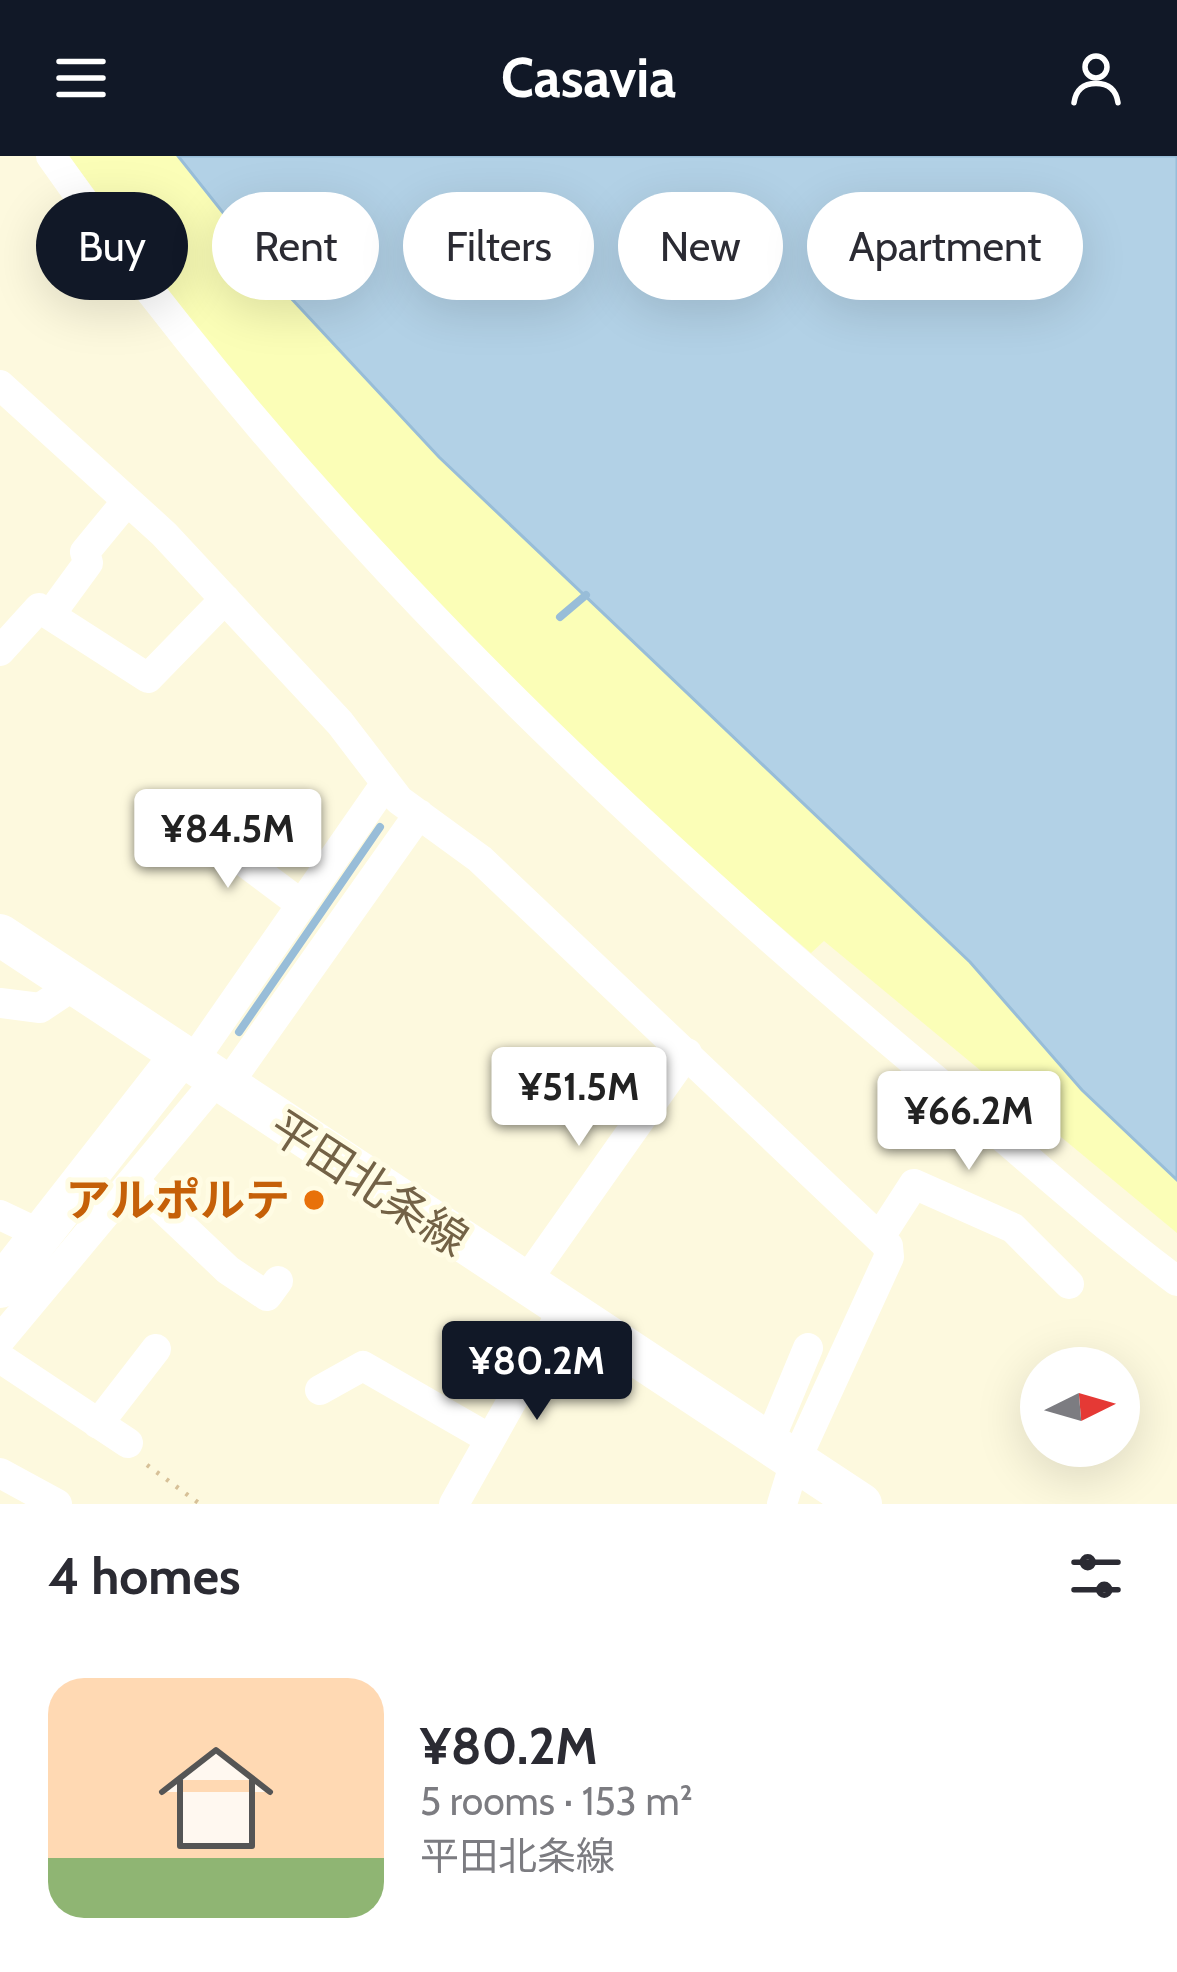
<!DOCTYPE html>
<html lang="en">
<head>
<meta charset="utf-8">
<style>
	:root { --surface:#fff; --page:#f7f7f7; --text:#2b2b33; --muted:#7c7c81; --accent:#111827 }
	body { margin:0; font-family:Cabin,"Noto Sans JP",sans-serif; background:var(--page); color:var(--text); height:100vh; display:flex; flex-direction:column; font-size:45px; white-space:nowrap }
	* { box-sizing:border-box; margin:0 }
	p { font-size:39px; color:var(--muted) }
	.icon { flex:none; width:66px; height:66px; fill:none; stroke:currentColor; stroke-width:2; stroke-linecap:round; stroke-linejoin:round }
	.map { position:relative; height:1348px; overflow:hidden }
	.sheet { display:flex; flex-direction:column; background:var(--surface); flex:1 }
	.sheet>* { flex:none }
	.banner { position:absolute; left:36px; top:36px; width:1107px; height:108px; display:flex; gap:24px }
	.needle { width:78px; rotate:85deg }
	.fabs { position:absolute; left:1020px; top:1191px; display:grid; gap:24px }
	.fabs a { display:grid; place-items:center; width:120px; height:120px; border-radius:50%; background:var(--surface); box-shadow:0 12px 48px #0002; font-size:60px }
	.price { position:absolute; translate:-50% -102px; padding:0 27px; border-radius:12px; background:#fff; color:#222; font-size:39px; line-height:78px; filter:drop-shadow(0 3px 6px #0008) }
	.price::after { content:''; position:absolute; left:50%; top:72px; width:36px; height:27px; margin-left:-18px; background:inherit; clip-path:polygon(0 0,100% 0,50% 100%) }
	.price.active { background:var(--accent); color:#fff }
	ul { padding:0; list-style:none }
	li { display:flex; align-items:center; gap:36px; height:300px; padding:0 48px }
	li span { display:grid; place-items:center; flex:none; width:336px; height:240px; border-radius:36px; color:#555 }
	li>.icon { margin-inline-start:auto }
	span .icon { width:144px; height:144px; fill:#fffc; stroke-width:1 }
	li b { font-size:51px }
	h2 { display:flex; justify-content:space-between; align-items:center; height:144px; padding:0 48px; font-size:51px }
	.tag { padding:0 42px; border-radius:54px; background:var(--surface); box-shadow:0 12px 48px #0002; font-size:42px; line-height:108px }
	.tag.active { background:var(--accent); color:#fff }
	header { display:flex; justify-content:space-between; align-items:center; height:156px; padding:0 48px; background:var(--accent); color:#fff; font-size:54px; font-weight:800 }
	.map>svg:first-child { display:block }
	.sand { fill:#fbfeb7 }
	.water { fill:#b2d1e6; stroke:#98bdd8; stroke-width:3 }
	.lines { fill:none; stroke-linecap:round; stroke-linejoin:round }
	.stream { stroke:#98bdd8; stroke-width:8 }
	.path { stroke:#d7c198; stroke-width:4.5; stroke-dasharray:3 9; stroke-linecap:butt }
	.minor { stroke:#fff; stroke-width:30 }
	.secondary { stroke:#fff; stroke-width:42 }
	.food-dot { fill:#e8710a; stroke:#fffce4; stroke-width:4.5 }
	.labels { text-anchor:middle; stroke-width:10; stroke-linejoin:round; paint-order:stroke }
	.street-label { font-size:45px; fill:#736246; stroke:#fffce4 }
	.food-label { font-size:45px; font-weight:bold; fill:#c56008; stroke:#fffce4; text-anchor:end }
</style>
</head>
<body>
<header><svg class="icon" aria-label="menu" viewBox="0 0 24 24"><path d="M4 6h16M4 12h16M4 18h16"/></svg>Casavia<svg class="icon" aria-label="person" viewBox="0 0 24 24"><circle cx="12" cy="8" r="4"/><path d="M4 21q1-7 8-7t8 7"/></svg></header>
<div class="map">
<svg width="1177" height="1348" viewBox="0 0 1177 1348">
	<rect width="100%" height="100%" fill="#fdf9de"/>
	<path class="sand" d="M 69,0 L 178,0 L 290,141 L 439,301 L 970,806 L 1082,934 L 1177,1024 L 1177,1077 L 824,785 L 811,797 L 643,653 L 526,541 L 243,236 Z"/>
	<path class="water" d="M 178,0 L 1177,0 L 1177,1024 L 1082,934 L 970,806 L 439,301 L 290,141 Z"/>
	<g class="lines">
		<path class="stream" d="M 560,461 L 586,439
			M 239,876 L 380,671"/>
		<path class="path" d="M 147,1309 L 200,1348"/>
		<path class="minor" d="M 51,0 C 295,350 600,643 926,916 C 1009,985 1090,1060 1177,1125
			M 0,229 L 164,378 L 340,567 L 399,644 L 480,703 L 888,1090 L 889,1101 L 795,1306 L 782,1348
			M 50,459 L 88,407 L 85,396 L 127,345
			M 0,495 L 39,452 L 148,522 L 225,443
			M 194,668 L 302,749
			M 0,847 L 40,852 L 73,830
			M 190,909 L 386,627
			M 225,932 L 419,658
			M 136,1027 L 228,1114 L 267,1140 L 278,1125
			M 0,1059 L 40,1078
			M 881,1079 L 914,1028 L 1013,1072 L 1069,1128
			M 524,1128 L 687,897
			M 0,1184 L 215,926
			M 0,1202 L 128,1287
			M 320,1234 L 363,1210 L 490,1283
			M 98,1268 L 156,1193
			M 768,1288 L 808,1192
			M 0,1317 L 57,1348
			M 454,1348 L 563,1154"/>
		<path class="secondary" d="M 0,779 L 861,1348
			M 0,1131 L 179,902"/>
	</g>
	<circle class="food-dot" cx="314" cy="1044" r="12"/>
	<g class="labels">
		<g class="street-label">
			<text transform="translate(369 1027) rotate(33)" y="16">平田北条線</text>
		</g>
		<g class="food-label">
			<text x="290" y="1060">アルポルテ</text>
		</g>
	</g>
</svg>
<div class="fabs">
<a><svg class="needle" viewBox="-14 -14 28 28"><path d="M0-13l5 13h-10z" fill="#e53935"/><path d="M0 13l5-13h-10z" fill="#7c7c81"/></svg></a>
</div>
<b class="price" style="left:228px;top:735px">¥84.5M</b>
<b class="price" style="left:579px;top:993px">¥51.5M</b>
<b class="price" style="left:969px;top:1017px">¥66.2M</b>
<b class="price active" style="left:537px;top:1267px">¥80.2M</b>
<div class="banner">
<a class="tag active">Buy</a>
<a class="tag">Rent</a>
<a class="tag">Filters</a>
<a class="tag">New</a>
<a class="tag">Apartment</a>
</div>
</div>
<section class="sheet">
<h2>4 homes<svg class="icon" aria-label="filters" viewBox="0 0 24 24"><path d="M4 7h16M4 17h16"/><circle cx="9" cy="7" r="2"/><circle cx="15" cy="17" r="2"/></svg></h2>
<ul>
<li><span style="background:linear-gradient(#ffd9b3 75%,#8fb573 0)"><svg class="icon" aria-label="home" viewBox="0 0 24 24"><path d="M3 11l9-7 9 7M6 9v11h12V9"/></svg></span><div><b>¥80.2M</b><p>5 rooms · 153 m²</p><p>平田北条線</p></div></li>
</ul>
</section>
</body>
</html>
